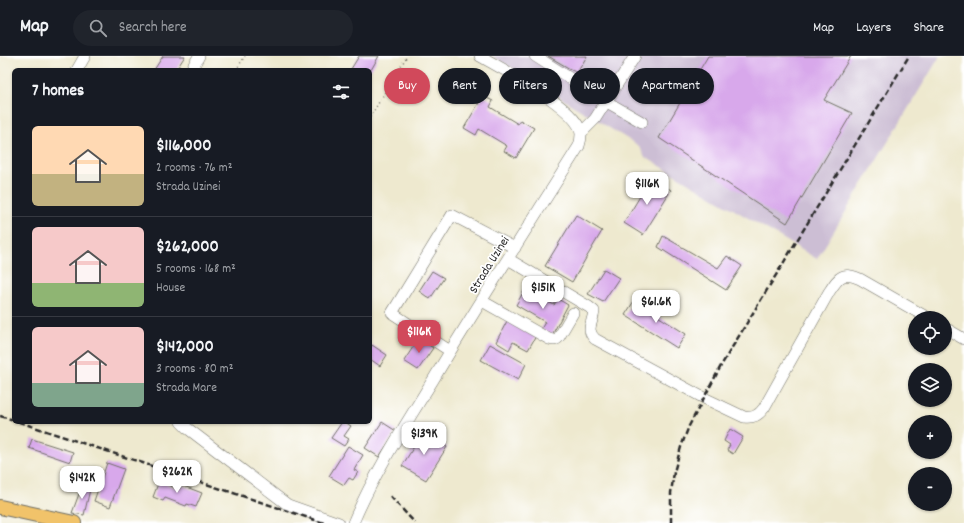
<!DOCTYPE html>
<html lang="en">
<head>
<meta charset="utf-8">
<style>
	:root { --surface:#171b24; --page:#20242c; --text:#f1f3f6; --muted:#9ea1a6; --line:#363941; --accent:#d1495b }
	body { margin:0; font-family:Dekko,sans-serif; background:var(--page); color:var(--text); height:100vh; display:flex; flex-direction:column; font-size:15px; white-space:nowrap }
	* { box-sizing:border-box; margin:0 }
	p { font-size:13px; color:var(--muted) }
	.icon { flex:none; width:22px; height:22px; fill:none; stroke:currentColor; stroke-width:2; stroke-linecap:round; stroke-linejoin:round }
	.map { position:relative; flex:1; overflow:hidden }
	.panel { position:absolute; left:12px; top:12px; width:360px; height:356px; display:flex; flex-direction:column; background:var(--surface); border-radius:6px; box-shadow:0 1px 3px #0004 }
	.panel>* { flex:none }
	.top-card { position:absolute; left:384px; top:12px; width:380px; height:36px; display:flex; gap:8px }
	.controls { position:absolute; left:908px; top:255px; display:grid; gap:8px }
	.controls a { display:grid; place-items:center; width:44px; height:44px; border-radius:50%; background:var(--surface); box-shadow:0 1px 3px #0004; font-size:20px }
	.price { position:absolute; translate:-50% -34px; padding:0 9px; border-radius:8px; background:#fff; color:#222; font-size:13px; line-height:26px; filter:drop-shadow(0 1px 2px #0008) }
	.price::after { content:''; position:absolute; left:50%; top:24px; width:12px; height:9px; margin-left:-6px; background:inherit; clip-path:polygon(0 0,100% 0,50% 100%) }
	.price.on { background:var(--accent); color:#fff }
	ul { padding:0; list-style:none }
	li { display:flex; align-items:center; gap:12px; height:100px; padding:0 20px }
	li+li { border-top:1px solid var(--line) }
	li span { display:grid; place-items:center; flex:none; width:112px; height:80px; border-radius:6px; color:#555 }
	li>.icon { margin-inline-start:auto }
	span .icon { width:48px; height:48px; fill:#fffc; stroke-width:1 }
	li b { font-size:17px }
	h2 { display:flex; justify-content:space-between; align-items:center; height:48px; padding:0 20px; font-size:17px }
	.pill { padding:0 14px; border-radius:18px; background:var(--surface); box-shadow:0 1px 3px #0004; font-size:14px; line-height:36px }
	.pill.on { background:var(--accent); color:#fff }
	header { display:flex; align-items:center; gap:24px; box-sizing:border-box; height:56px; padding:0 20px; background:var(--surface); border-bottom:1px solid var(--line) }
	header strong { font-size:19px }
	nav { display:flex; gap:22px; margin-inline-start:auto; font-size:14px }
	.search { width:280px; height:36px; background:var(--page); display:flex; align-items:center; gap:10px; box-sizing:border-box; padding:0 14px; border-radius:22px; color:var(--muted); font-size:15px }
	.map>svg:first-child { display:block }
	.industrial { fill:#ccbed4 }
	.building { fill:#d8a8eb }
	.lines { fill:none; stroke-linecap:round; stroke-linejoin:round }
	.minor-casing { stroke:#6f6e64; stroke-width:12 }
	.major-casing { stroke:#6f6e64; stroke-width:16 }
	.path { stroke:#6f6e64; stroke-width:1.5; stroke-dasharray:1 3; stroke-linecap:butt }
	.minor { stroke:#fff; stroke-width:11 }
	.major { stroke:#f1c36a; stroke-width:14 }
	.rail { stroke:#2b2b2b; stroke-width:2.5; stroke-dasharray:6 3; stroke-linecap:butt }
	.labels { text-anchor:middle; stroke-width:3.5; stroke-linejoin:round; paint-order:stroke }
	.street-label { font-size:13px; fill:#2b2b2b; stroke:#fff }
</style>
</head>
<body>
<header>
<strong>Map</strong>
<div class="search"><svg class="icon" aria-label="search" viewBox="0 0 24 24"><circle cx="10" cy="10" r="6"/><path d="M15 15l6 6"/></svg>Search here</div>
<nav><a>Map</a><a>Layers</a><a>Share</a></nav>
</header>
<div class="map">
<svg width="964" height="467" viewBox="0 0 964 467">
	<rect width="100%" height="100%" fill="#fff"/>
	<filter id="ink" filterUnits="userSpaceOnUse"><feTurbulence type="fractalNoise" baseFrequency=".025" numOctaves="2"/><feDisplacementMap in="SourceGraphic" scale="8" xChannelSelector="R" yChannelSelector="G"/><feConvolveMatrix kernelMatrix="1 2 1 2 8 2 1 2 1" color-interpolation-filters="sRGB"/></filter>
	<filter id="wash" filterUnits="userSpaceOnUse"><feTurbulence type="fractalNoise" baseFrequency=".012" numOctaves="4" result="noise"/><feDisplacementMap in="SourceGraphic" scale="16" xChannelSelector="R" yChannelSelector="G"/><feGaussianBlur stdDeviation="0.9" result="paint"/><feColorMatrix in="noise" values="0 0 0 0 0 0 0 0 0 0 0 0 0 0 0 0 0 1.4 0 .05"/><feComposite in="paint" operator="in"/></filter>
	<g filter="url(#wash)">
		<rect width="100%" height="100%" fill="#eee9cf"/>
		<path class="industrial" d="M 492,0 L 940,0 L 817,203 L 645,101 L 639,90 Z"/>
		<g id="blocks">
			<path class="building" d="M 163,0 L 185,0 L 176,14 L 154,14 Z
				M 359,0 L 379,0 L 371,14 L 352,14 L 351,13 Z
				M 548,0 L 587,0 L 577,17 Z
				M 708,0 L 851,0 L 824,44 L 852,57 L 787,167 L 659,82 Z
				M 483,40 L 493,45 L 490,51 L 518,68 L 520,64 L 534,72 L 516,102 L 504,95 L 507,90 L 479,73 L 476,79 L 464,72 Z
				M 651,122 L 671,134 L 643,179 L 624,167 Z
				M 576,159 L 602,175 L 572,226 L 545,210 Z
				M 663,180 L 718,212 L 727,200 L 742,210 L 726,234 L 658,191 Z
				M 604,213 L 619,222 L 603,246 L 588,238 Z
				M 432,215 L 444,222 L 430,243 L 419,235 Z
				M 525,233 L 554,249 L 558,243 L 568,249 L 552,279 L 541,273 L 545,266 L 516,249 Z
				M 634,245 L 686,278 L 677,292 L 625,259 Z
				M 507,265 L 536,280 L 528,294 L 513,286 L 509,294 L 496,286 Z
				M 419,282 L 433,292 L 418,314 L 404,305 Z
				M 490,288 L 526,308 L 518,324 L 481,304 Z
				M 372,289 L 387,299 L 380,310 L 370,303 L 370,292 Z
				M 342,366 L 345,366 L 351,370 L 344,380 L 349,383 L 344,390 L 331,382 Z
				M 382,366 L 396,375 L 379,401 L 365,392 Z
				M 730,373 L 743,381 L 733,398 L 727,394 L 730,389 L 724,385 Z
				M 423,376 L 447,391 L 426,424 L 402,410 Z
				M 32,383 L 73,396 L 70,406 L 29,392 Z
				M 348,390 L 363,399 L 354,414 L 358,416 L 353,424 L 349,422 L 344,429 L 329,420 Z
				M 107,407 L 124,413 L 110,451 L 94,445 Z
				M 159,425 L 179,433 L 181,429 L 202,437 L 196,451 L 187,448 L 186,450 L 165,442 L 163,445 L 153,441 Z
				M 83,427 L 91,429 L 84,459 L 72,457 Z"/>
		</g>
	</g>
	<g filter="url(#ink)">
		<use href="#blocks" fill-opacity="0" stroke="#6f6e64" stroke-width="1"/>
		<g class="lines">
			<defs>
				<path id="minor" d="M 535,0 L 607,46 L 642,66
					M 77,14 L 85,0
					M 191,14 L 199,0
					M 581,77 L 595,63 L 635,0
					M 508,203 L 589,251 L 594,255 C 593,267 585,273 595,283 L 704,342 L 744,361 C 753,362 758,360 764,352 L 829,236 C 839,221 842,215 860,223 L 928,262
					M 482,245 L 549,283 C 553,284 556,285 559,281 L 573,257
					M 945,272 L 964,283
					M 450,295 L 392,257 L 452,159 L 515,192
					M 181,366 L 187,372 L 288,449 L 339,467
					M 353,467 C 374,417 404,371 433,324 C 480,245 530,168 579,90 C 580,87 581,82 581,78 C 580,53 502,13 480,0"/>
				<path id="major" d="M 0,451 L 74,467"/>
			</defs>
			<use href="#minor" class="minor-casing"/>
			<use href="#major" class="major-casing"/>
			<path class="path" d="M 236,14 L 245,0
				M 370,61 L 407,0"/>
			<use href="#minor" class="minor"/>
			<use href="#major" class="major"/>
			<path class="rail" d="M 0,360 L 14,364
				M 19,366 L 324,467
				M 390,440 L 415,467
				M 671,467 L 671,437 L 674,416 L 681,391 L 689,370 L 722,308 L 909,0"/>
		</g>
	</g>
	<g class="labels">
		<g class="street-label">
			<text transform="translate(488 208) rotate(-58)" y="5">Strada Uzinei</text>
		</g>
	</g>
</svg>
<div class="controls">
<a><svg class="icon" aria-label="locate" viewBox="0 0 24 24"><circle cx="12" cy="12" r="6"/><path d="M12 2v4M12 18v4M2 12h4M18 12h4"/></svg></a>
<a><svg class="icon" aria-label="layers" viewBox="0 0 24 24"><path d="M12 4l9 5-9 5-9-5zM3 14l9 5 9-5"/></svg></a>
<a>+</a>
<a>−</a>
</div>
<b class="price" style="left:647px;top:150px">$116K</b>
<b class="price" style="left:543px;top:254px">$151K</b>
<b class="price" style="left:656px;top:268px">$61.6K</b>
<b class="price on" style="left:419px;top:298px">$116K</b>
<b class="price" style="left:424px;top:400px">$139K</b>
<b class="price" style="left:177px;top:438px">$262K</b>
<b class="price" style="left:82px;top:444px">$142K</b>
<div class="top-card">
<a class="pill on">Buy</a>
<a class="pill">Rent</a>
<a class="pill">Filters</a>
<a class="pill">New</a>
<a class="pill">Apartment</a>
</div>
<section class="panel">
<h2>7 homes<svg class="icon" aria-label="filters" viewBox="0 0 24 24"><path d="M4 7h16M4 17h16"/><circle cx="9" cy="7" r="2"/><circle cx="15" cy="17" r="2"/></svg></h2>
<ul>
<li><span style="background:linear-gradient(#ffd9b3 60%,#c2b280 0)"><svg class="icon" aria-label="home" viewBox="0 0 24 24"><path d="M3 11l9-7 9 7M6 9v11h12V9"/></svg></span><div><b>$116,000</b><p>2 rooms · 76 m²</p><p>Strada Uzinei</p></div></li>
<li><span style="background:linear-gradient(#f6c9c9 70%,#8fb573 0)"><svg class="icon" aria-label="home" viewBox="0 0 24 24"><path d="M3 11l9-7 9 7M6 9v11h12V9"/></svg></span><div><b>$262,000</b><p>5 rooms · 168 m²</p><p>House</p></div></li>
<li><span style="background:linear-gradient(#f6c9c9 70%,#7fa58c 0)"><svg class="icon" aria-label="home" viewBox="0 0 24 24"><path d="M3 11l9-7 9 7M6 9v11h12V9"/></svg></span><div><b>$142,000</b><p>3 rooms · 80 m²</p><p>Strada Mare</p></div></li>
</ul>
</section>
</div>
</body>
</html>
